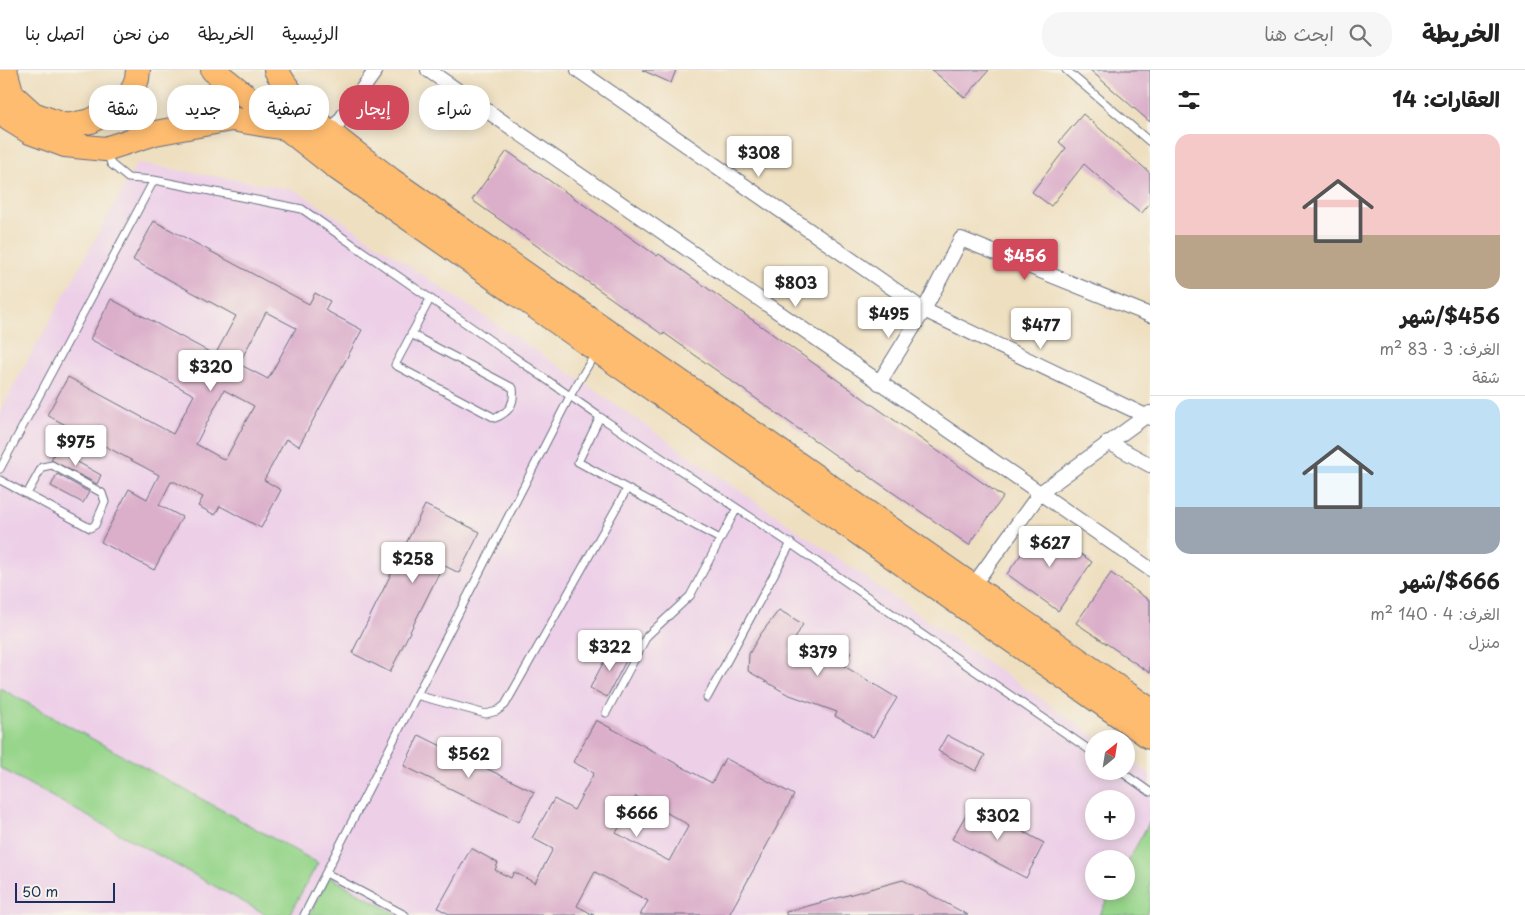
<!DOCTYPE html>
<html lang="ar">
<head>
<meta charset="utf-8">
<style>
	:root { --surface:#fff; --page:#f6f6f6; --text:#222; --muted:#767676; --line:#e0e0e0; --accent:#d1495b }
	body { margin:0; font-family:"Playpen Sans","Playpen Sans Arabic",sans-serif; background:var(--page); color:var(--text); direction:rtl; height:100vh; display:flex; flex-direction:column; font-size:19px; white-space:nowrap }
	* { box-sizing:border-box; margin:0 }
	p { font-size:16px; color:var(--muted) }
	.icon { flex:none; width:28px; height:28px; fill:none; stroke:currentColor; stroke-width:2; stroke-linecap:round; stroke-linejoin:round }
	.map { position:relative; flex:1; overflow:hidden; direction:ltr }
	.details { display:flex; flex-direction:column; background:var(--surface); width:375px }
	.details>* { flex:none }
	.guide { position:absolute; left:15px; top:15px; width:475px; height:45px; direction:rtl; display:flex; gap:10px }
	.needle { width:32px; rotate:30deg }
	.fabs { position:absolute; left:1085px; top:660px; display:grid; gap:10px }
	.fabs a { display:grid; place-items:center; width:50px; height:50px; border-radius:50%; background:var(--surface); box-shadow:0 2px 12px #0003; font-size:25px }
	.scale { position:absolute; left:15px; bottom:12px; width:100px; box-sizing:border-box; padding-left:5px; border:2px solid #1b2f5e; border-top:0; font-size:14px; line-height:18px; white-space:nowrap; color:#1b2f5e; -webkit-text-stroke:4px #f7f3e8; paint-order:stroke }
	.price { position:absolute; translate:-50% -42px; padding:0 11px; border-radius:5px; background:#fff; color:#222; font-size:16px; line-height:32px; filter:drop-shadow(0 1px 2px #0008) }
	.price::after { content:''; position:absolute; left:50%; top:30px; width:15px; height:11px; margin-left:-8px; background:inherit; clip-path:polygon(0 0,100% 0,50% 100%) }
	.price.active { background:var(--accent); color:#fff }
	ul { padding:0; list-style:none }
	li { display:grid; align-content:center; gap:10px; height:265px; padding:0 25px }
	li+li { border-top:1px solid var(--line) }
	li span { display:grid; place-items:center; height:155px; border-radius:15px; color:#555 }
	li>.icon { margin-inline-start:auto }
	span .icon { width:90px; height:90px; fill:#fffc; stroke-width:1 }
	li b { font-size:21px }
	h2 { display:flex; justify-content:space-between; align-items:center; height:60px; padding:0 25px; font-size:21px }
	.tag { padding:0 18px; border-radius:20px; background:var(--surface); box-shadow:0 2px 12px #0003; font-size:18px; line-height:45px }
	.tag.active { background:var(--accent); color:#fff }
	header { display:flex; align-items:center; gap:30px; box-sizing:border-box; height:70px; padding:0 25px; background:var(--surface); border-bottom:1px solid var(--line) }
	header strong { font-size:24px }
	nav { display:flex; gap:28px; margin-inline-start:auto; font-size:18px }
	.search { width:350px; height:45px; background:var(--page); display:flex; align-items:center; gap:12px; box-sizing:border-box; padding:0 18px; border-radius:20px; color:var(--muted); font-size:19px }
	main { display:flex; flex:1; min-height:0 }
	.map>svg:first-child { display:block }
	.built { fill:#edd0e8; fill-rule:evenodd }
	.green { fill:#97d58b; stroke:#598274 }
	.building { fill:#dbafca; fill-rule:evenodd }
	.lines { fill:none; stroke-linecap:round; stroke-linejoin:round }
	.lane-casing { stroke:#656d80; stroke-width:9 }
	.street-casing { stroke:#656d80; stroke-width:16 }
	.highway-casing { stroke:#656d80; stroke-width:26 }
	.lane { stroke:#fff; stroke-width:7 }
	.street { stroke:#fff; stroke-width:14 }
	.highway { stroke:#febc70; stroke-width:24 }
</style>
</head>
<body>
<header>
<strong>الخريطة</strong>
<div class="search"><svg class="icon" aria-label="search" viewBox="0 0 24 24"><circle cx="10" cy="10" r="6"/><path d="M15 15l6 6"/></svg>ابحث هنا</div>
<nav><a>الرئيسية</a><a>الخريطة</a><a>من نحن</a><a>اتصل بنا</a></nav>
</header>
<main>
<section class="details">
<h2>العقارات: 14<svg class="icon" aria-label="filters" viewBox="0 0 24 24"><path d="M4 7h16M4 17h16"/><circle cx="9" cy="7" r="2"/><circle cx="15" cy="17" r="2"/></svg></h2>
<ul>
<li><span style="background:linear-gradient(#f6c9c9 65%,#b9a48a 0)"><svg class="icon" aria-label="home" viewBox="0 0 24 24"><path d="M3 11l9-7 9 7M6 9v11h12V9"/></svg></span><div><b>$456/شهر</b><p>الغرف: 3 · 83 m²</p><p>شقة</p></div></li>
<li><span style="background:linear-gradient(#bfe0f5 70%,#9aa5b1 0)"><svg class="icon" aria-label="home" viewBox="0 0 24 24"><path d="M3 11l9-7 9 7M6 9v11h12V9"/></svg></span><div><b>$666/شهر</b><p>الغرف: 4 · 140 m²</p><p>منزل</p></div></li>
</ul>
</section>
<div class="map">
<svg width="1150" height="845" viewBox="0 0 1150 845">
	<rect width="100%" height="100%" fill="#f7f3e8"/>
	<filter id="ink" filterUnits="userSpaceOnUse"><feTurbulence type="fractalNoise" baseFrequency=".02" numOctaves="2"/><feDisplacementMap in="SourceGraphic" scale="10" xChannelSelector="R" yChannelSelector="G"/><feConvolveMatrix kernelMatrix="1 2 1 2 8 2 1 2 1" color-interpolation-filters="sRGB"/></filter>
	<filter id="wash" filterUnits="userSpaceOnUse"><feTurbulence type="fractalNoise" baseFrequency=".0096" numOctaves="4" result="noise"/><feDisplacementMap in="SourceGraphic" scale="20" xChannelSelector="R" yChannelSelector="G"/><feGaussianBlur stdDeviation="1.12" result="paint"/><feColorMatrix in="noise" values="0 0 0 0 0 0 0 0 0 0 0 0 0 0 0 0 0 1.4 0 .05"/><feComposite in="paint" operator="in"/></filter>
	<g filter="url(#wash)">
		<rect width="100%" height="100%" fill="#eedfc0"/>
		<path class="built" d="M 137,93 L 296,120 L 580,310 L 1099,669 L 1094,669 L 1094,701 L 1126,701 L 1126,688 L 1150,704 L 1150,845 L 0,845 L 0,341 ZM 1094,729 L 1126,729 L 1126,761 L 1094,761 ZM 1094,789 L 1126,789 L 1126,821 L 1094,821 Z"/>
		<path class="green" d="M 0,618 L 318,793 L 289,845 L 267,845 L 0,698 Z
			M 1150,751 L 1150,836 L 1145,845 L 1099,845 L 1112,821 L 1126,821 L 1126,795 Z
			M 330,807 L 398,845 L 309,845 Z"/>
		<g id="blocks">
			<path class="building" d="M 642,0 L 676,0 L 671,13 Z
				M 932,0 L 989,0 L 965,28 Z
				M 1090,0 L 1150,0 L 1150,52 Z
				M 1083,44 L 1150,103 L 1150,133 L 1141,144 L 1084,94 L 1051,136 L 1032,122 L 1066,78 L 1059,72 Z
				M 507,81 L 657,186 L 659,184 L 1003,427 L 969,475 L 860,400 L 859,402 L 664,263 L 663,265 L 472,130 Z
				M 154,151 L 309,234 L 315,223 L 330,231 L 325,240 L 362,260 L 299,376 L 286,369 L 264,410 L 281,420 L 261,458 L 220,436 L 215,445 L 198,436 L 203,427 L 175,412 L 171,412 L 159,435 L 182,447 L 154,500 L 101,472 L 129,419 L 147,429 L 159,405 L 47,345 L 68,307 L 173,364 L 194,325 L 90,269 L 111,229 L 215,285 L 236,246 L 133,190 ZM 266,242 L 296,258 L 268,309 L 239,294 ZM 224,320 L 254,336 L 225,390 L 196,374 Z
				M 56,380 L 101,405 L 97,414 L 51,390 Z
				M 57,404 L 89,422 L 83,433 L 51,416 Z
				M 425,435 L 480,462 L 459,503 L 443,495 L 390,602 L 352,583 Z
				M 1041,456 L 1092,492 L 1058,541 L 1007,504 Z
				M 1111,503 L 1150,531 L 1150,603 L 1076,553 Z
				M 779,540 L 803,554 L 788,582 L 815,597 L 829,569 L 851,582 L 844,596 L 897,628 L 873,667 L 835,646 L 837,642 L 787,624 L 748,601 L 749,584 L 760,565 Z
				M 612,576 L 629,585 L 607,627 L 590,618 Z
				M 596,650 L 712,713 L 725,688 L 794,725 L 729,845 L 640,845 L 648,831 L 595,802 L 577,836 L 594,845 L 451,845 L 438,838 L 471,778 L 498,793 L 495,800 L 511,808 L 514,802 L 535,813 L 553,779 L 532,768 L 554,729 L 574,740 L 594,703 L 573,692 ZM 636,726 L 689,755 L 669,791 L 616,763 Z
				M 419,665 L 534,722 L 519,752 L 404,696 Z
				M 947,665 L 985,685 L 976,701 L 938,681 Z
				M 972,734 L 1044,773 L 1026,808 L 952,769 Z
				M 903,810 L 968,845 L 786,845 L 786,842 Z"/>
		</g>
	</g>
	<g filter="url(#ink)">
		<use href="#blocks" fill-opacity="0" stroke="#656d80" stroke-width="1"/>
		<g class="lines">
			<defs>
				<path id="lane" d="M 1066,0 L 1150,72
					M 107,82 L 111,94 L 128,108 L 154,110 L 302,139 L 600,347 L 794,476 L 1094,683
					M 411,264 L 513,318 C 515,333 510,342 495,348 L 395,295 L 430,229
					M 600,347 L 578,392 L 720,469
					M 0,399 L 154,110
					M 0,410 L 90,458 L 95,455 L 105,432 L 102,423 L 52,395 L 42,397 L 27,424
					M 416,625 L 486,644 L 497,641 L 505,635 L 627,419
					M 707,628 L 791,473
					M 606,643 L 647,566 L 690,526 L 737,438
					M 1120,701 L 1150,722
					M 326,803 L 405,845
					M 304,845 L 570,326 L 596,282"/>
				<path id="street" d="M 428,0 L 1150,499
					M 578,0 L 924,240 L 1150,348
					M 331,63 L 376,0
					M 879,313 L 924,240 L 961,169 L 1150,245
					M 1108,372 L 1150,395
					M 972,517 L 1040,423 L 1150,343"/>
				<path id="highway" d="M 5,0 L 12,25 L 33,44 L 66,56 L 91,51 L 129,29 L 137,9 L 138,0
					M 213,0 L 337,98 L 1150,667
					M 276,0 C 302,48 349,77 391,110 L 1150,640
					M 0,38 L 9,49 L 30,62 L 65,75 L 105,79 L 155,63 L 231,49 L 285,58"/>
			</defs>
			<use href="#lane" class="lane-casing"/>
			<use href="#street" class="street-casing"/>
			<use href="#highway" class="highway-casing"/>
			<use href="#lane" class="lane"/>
			<use href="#street" class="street"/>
			<use href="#highway" class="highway"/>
		</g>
	</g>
</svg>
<div class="fabs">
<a><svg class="needle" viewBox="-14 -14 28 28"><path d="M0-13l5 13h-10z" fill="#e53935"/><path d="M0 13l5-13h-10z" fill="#767676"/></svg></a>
<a>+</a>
<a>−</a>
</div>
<div class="scale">50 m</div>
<b class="price" style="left:759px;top:108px">$308</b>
<b class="price active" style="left:1025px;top:211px">$456</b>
<b class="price" style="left:796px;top:238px">$803</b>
<b class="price" style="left:889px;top:269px">$495</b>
<b class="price" style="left:1041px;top:280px">$477</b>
<b class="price" style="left:211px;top:322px">$320</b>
<b class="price" style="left:76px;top:397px">$975</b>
<b class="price" style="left:1050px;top:498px">$627</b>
<b class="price" style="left:413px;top:514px">$258</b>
<b class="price" style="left:610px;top:602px">$322</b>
<b class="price" style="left:818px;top:607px">$379</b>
<b class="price" style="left:469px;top:709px">$562</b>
<b class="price" style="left:637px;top:768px">$666</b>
<b class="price" style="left:998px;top:771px">$302</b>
<div class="guide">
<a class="tag">شراء</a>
<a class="tag active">إيجار</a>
<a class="tag">تصفية</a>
<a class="tag">جديد</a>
<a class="tag">شقة</a>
</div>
</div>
</main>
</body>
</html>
